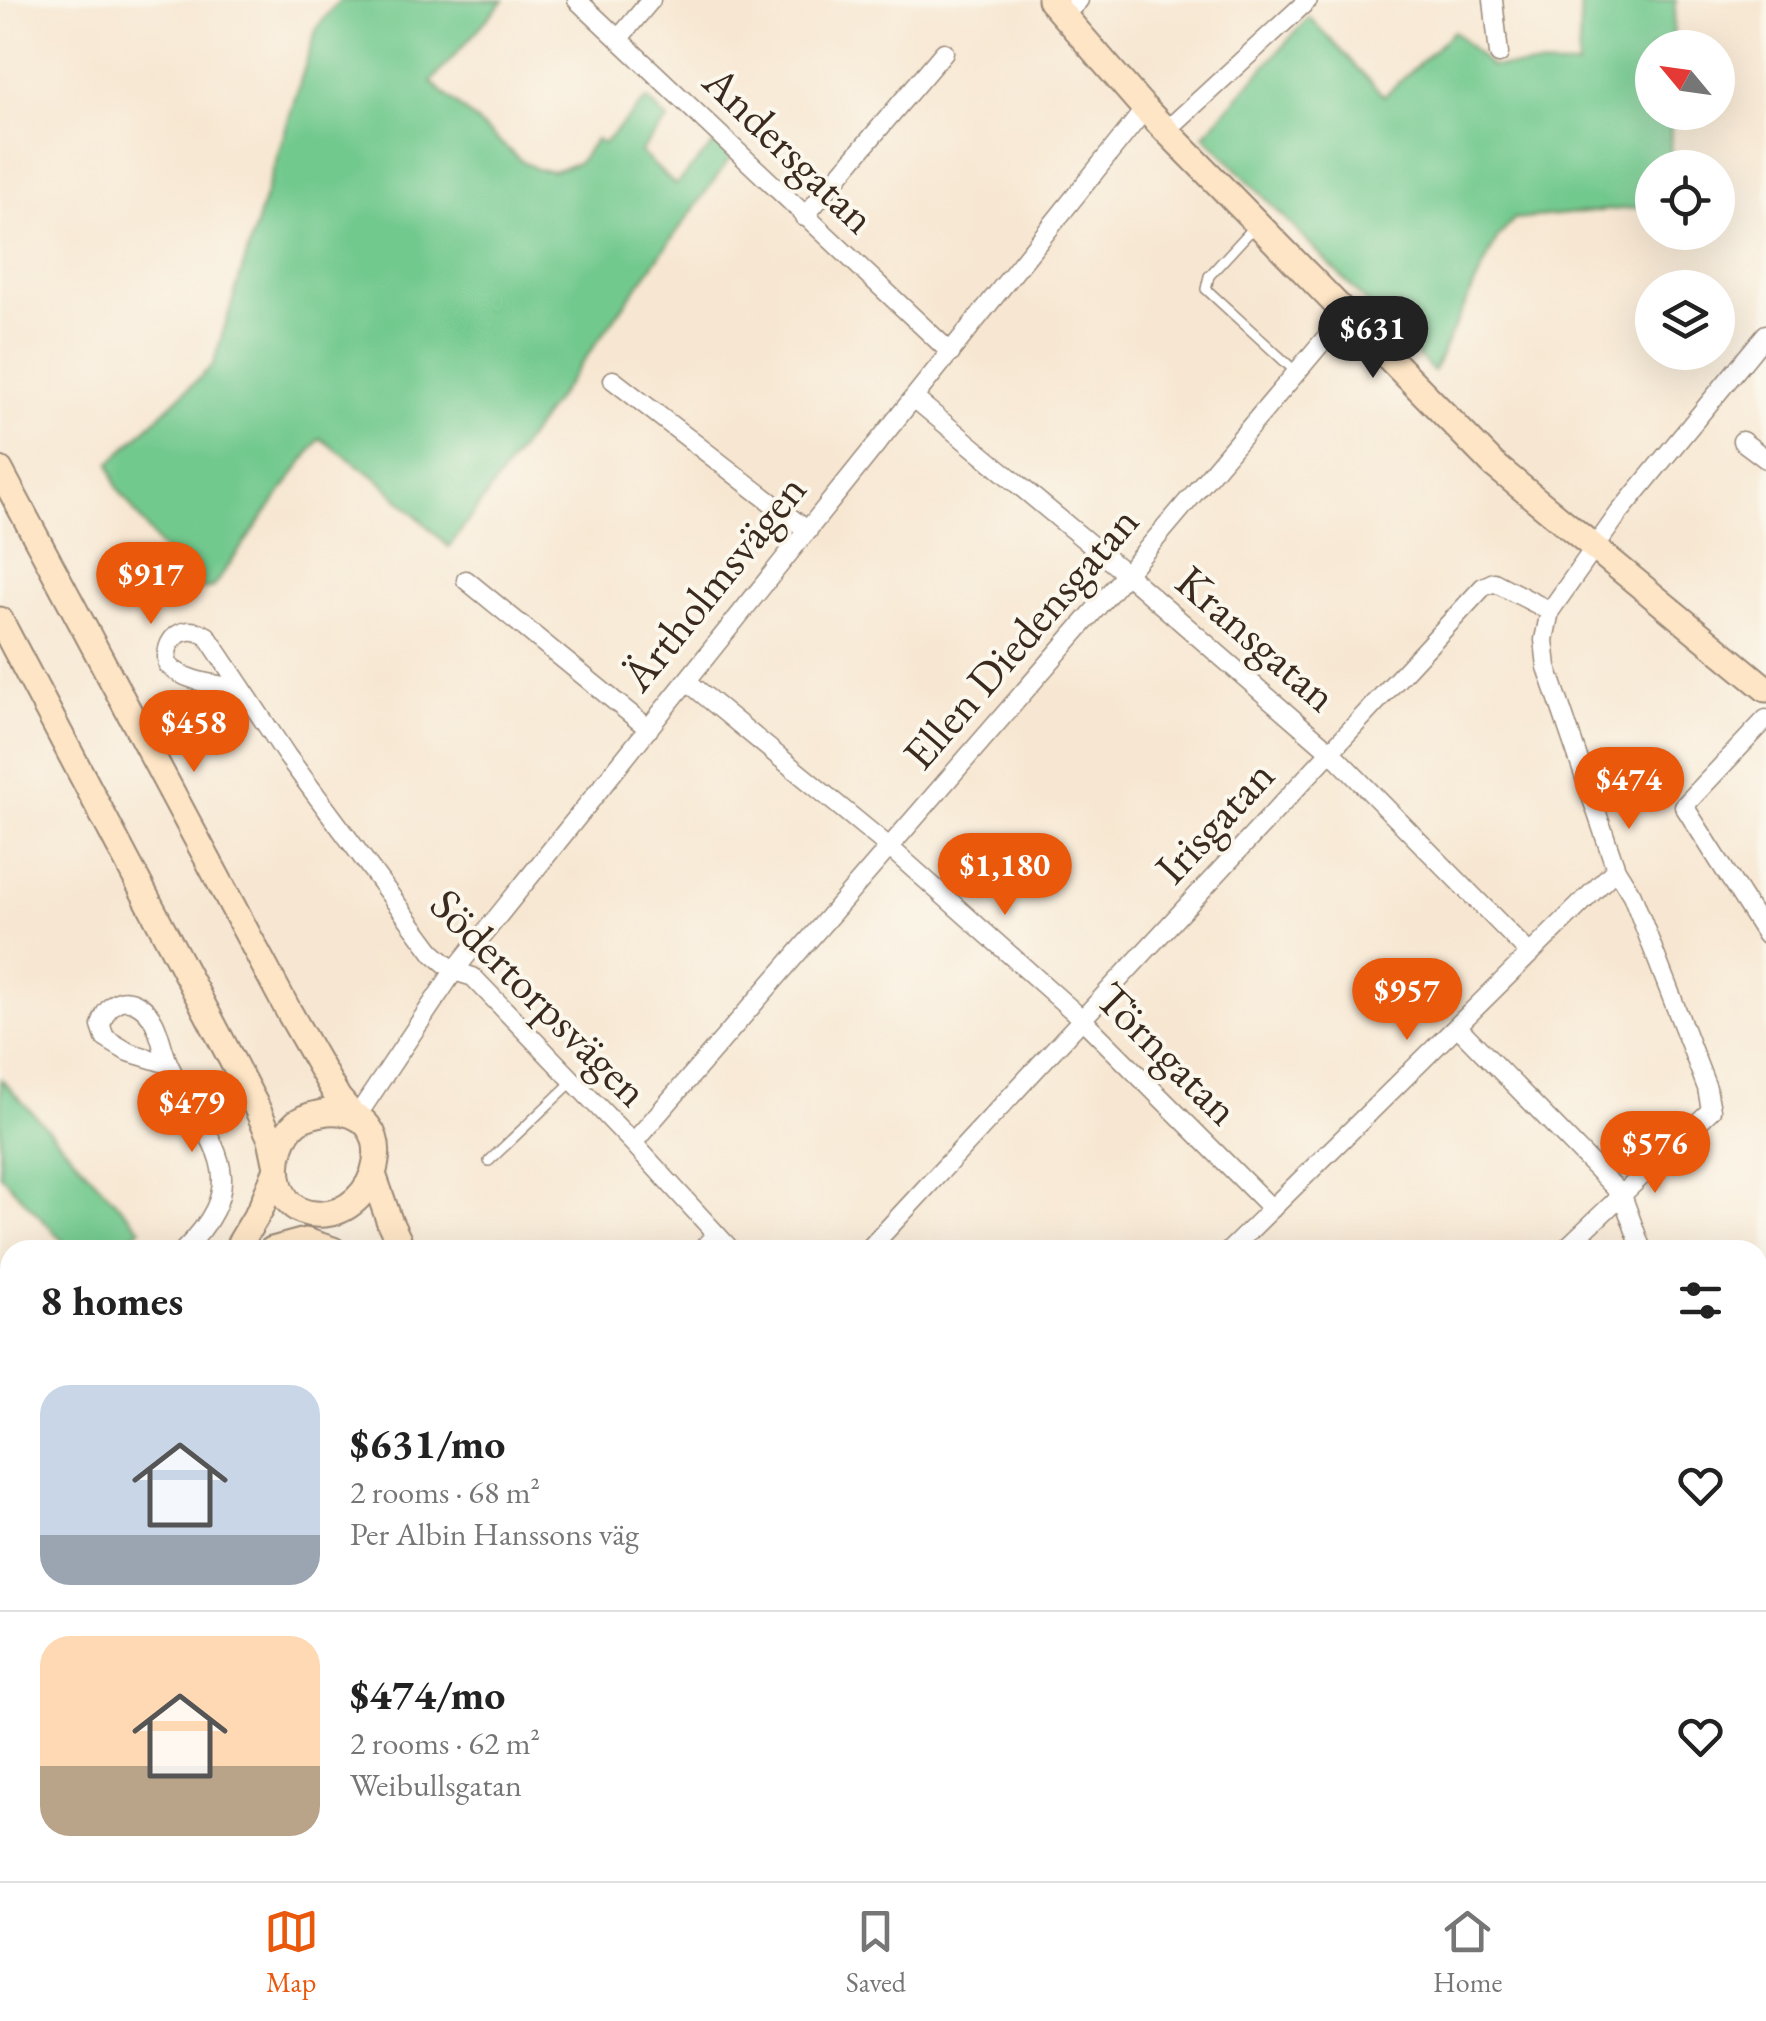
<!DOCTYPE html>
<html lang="en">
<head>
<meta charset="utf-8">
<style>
	:root { --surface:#fff; --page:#f2f2f2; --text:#222; --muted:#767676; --line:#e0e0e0; --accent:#ea580c }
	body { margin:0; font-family:"EB Garamond",serif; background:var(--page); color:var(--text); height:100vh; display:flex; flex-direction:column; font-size:38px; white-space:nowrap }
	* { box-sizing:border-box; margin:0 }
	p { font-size:32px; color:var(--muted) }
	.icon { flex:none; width:55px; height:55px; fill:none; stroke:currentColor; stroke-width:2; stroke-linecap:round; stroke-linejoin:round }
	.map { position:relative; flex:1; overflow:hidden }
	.drawer { position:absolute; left:0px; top:1240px; width:1768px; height:642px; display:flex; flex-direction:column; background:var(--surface); border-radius:30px 30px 0 0; box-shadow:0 10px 40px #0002 }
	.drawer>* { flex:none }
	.needle { width:65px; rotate:299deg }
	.fabs { position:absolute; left:1635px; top:30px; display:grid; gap:20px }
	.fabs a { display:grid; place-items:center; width:100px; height:100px; border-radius:50%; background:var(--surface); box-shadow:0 10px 40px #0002; font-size:50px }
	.price { position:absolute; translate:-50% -85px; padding:0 22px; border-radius:35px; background:var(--accent); color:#fff; font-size:32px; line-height:65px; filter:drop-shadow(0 2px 5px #0008) }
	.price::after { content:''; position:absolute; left:50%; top:60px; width:30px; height:22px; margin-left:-15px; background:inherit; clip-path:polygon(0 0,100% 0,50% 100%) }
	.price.selected { background:#222; color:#fff }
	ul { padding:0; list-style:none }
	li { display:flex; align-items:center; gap:30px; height:250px; padding:0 40px }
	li+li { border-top:2px solid var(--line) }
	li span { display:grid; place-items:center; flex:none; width:280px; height:200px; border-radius:30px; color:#555 }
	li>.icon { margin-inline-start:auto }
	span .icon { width:120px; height:120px; fill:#fffc; stroke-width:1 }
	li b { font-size:42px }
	h2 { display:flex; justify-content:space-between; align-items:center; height:120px; padding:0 40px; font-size:42px }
	.tabs { display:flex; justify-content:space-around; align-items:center; height:140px; border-top:2px solid var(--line); background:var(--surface); font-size:28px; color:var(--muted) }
	.tabs a { display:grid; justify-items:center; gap:5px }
	.tabs .selected { color:var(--accent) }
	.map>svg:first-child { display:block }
	.green { fill:#72c98e; stroke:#567a56; stroke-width:2.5 }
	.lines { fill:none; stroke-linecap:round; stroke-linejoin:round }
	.lane-casing { stroke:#998878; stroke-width:12 }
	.street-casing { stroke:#998878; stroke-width:21 }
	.secondary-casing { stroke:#998878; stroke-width:29 }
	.lane { stroke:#fff; stroke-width:9 }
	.street { stroke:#fff; stroke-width:18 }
	.secondary { stroke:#fde5c5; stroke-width:25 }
	.labels { text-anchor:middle; stroke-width:8; stroke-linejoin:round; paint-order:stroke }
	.street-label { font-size:45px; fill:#3b2a1e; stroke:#fbf7ec }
</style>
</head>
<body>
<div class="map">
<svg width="1766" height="1881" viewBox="0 0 1766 1881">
	<rect width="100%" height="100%" fill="#fbf7ec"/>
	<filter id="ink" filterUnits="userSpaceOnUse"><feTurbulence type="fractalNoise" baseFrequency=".01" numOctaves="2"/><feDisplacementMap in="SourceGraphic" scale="20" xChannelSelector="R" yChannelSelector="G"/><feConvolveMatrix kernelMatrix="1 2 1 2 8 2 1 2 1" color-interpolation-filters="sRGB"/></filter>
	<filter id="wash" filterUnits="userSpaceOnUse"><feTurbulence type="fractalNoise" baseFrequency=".0048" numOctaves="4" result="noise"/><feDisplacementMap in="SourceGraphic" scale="40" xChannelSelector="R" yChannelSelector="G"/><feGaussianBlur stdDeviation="2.25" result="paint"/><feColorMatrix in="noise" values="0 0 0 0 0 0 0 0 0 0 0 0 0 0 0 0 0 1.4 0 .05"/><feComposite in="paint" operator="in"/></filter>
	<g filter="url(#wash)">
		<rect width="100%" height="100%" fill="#f7e7d2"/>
		<path class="green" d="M 340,0 L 504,0 L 431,82 L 519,159 L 536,169 L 553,171 L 578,163 L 596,139 L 603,144 L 647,99 L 668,120 L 640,152 L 675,185 L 716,142 L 731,157 L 449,547 L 379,480 L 320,438 L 213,587 L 192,591 L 117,487 L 110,463 L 213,365 L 317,27 Z
			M 1581,0 L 1675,0 L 1673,47 L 1652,48 L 1652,112 L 1671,113 L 1670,167 L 1652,168 L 1652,206 L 1514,219 L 1497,239 L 1433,371 L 1204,135 L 1309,17 L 1384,96 L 1454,31 L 1490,66 L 1578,67 Z
			M 1,1079 L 141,1229 L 118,1250 L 71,1250 L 0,1174 Z
			M 10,1571 L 10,1749 L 0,1757 L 0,1582 Z"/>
	</g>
	<g filter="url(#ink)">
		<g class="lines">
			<defs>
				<path id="lane" d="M 1255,226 L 1209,276 L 1206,289 L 1295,371
					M 489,1161 L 573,1081
					M 694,1250 L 714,1232
					M 372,1872 L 379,1881
					M 419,1872 L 426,1881
					M 485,1872 L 492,1881"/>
				<path id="street" d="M 577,0 L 951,353
					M 1493,0 L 1499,54
					M 1064,15 L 1079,0
					M 620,37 L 651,0
					M 1166,131 L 1308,0
					M 804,217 L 944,52
					M 613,380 L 808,531
					M 915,399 L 1126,574 L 1331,752 L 1530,954
					M 1742,441 L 1766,459
					M 466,580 L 649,729
					M 688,682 L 889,847 L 1082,1019 L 1272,1209
					M 241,689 C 216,684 187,683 168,665 C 162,639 184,622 207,636 L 287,756 L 434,954 L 454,971 L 473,977 L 633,1143 L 731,1250
					M 1766,719 L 1684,806 L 1766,935
					M 1457,1026 L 1622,1195 L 1642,1250
					M 168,1064 L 128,1052 L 105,1038 L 101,1026 C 105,1007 120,993 139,1005 C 160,1018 160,1047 170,1067 C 206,1142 259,1175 184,1250
					M 357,1116 L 454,971 L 1145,109
					M 633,1143 L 1126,574 L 1345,315
					M 868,1250 L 1483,587 L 1494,582 L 1550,611
					M 1230,1250 L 1616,869
					M 1564,1250 L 1711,1110 L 1707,1088 L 1632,895 L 1616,869 L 1547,667 L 1544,640 L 1550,611 L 1619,513 L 1766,334
					M 0,1342 L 10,1353
					M 1758,1451 L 1766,1447
					M 1758,1562 L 1766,1585
					M 1758,1849 L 1766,1858
					M 563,1872 L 570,1881
					M 1110,1872 L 1118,1881
					M 1441,1872 L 1450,1881
					M 1242,1881 L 1251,1872"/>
				<path id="secondary" d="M 1050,0 L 1145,109 L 1493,464 L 1766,689
					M 0,470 L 289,1012 L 338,1098 L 350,1112
					M 0,620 L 255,1104 L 271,1139 L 276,1163
					M 327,1112 C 406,1106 382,1219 315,1214 C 269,1211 268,1146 297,1122 C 306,1116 316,1114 327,1112 Z
					M 373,1174 L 390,1223 L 403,1250
					M 236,1250 L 261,1208 L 276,1171
					M 272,1250 L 305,1241 L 333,1250
					M 0,1555 L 10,1543
					M 730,1872 L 736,1881
					M 770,1872 L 777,1881"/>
			</defs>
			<use href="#lane" class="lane-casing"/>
			<use href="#street" class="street-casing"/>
			<use href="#secondary" class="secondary-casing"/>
			<use href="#lane" class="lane"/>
			<use href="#street" class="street"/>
			<use href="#secondary" class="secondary"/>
		</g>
	</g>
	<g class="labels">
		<g class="street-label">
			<text transform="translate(790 149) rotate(44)" y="16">Andersgatan</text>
			<text transform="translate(713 582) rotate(-51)" y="16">Ärtholmsvägen</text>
			<text transform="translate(1020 637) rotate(-49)" y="16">Ellen Diedensgatan</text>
			<text transform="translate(1257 638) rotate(41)" y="16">Kransgatan</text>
			<text transform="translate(1214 821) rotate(-47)" y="16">Irisgatan</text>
			<text transform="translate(540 997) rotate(45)" y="16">Södertorpsvägen</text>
			<text transform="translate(1168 1053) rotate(45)" y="16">Törngatan</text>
		</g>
	</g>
</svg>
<div class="fabs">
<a><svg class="needle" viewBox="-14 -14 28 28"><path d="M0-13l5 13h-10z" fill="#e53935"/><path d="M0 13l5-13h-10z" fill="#767676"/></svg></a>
<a><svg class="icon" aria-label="locate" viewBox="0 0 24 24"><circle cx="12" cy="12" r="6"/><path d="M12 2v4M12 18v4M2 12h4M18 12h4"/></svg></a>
<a><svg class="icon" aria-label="layers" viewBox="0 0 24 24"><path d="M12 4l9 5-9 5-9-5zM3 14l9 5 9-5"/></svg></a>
</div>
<b class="price selected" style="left:1373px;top:381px">$631</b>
<b class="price" style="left:151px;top:627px">$917</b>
<b class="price" style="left:194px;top:775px">$458</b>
<b class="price" style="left:1629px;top:832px">$474</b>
<b class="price" style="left:1005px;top:918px">$1,180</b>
<b class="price" style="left:1407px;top:1043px">$957</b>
<b class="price" style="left:192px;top:1155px">$479</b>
<b class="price" style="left:1655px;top:1196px">$576</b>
<section class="drawer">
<h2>8 homes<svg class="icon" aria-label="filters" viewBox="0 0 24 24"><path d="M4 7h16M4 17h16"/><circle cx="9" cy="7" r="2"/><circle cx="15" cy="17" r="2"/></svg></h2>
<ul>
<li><span style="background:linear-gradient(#c9d6e8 75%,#9aa5b1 0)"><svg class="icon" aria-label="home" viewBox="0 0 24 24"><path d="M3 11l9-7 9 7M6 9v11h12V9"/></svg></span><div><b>$631/mo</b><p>2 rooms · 68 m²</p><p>Per Albin Hanssons väg</p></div><svg class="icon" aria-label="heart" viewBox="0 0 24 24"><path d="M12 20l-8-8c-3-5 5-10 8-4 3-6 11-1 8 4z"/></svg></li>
<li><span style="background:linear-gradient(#ffd9b3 65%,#b9a48a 0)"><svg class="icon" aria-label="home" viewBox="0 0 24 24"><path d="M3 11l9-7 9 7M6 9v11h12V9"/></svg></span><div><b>$474/mo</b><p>2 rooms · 62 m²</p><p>Weibullsgatan</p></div><svg class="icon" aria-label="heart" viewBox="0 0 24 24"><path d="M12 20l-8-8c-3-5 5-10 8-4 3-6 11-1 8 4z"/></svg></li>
</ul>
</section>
</div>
<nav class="tabs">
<a class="selected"><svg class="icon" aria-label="map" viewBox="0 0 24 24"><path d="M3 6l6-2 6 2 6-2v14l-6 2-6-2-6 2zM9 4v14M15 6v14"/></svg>Map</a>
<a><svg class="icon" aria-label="saved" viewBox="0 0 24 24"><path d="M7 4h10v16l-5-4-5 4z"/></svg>Saved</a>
<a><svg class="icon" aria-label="home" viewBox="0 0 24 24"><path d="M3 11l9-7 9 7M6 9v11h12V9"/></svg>Home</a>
</nav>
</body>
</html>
